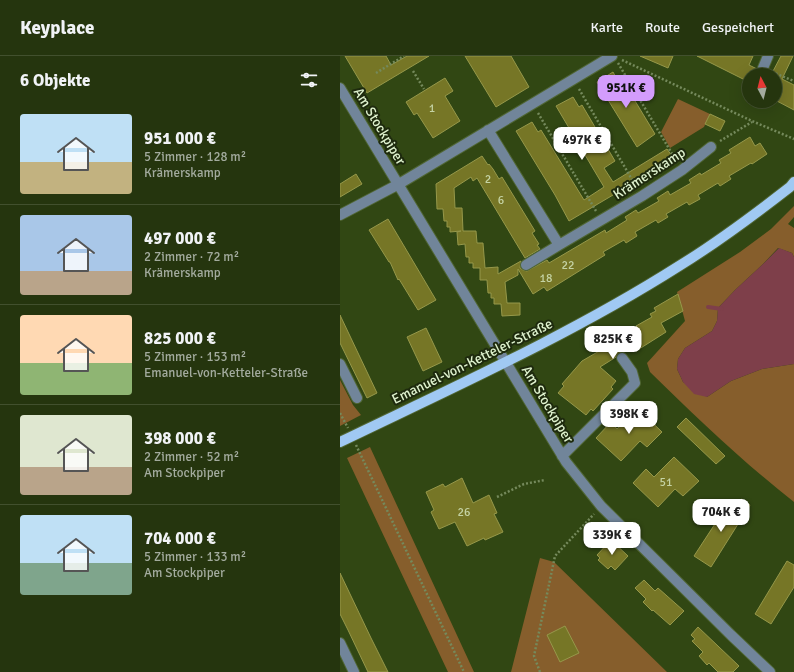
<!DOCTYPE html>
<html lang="de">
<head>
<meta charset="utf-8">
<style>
	:root { --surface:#25350e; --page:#31401c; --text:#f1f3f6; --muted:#a3ab9e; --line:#42502e; --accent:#d39cfc }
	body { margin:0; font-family:Signika,sans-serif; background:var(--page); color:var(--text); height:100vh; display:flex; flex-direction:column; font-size:15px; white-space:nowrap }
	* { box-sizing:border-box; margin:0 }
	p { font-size:13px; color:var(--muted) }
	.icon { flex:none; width:22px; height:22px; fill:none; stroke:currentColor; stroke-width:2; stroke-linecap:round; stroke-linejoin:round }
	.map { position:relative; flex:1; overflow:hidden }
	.details { display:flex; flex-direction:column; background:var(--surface); width:340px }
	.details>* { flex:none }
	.needle { width:26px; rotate:353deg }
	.buttons { position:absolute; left:402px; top:12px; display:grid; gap:8px }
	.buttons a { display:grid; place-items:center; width:40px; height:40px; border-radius:50%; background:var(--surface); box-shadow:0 4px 16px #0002,0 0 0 1px var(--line); font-size:20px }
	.price { position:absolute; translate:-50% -34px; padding:0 9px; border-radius:8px; background:#fff; color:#222; font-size:13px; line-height:26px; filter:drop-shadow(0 1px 2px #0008) }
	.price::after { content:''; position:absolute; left:50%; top:24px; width:12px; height:9px; margin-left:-6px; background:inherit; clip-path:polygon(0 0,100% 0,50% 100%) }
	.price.on { background:var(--accent); color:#111 }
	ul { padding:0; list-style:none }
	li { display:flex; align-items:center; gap:12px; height:100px; padding:0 20px }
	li+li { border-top:1px solid var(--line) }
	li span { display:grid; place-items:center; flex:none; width:112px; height:80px; border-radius:4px; color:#555 }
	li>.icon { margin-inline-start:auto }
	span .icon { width:48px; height:48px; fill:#fffc; stroke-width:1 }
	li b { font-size:17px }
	h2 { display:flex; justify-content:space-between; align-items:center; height:48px; padding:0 20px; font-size:17px }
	header { display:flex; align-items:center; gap:24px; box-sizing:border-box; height:56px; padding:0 20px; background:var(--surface); border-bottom:1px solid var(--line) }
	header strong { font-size:19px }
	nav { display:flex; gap:22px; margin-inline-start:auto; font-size:14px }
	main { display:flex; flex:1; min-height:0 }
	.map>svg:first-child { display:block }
	.green { fill:#865e2c }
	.water { fill:#7e3f4a }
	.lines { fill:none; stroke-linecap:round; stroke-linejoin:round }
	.stream { stroke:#7e3f4a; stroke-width:4 }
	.building { fill:#767626; stroke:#96984a }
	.minor-casing { stroke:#506635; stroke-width:12 }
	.major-casing { stroke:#506635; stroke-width:12 }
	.path { stroke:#758a5c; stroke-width:2.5; stroke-dasharray:2 2; stroke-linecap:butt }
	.minor { stroke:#71859a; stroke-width:10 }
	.major { stroke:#a0c9f3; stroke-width:10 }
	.labels { text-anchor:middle; stroke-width:4; stroke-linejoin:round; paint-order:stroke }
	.number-label { font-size:12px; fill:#c5d3a4 }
	.street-label { font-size:14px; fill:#dff2ce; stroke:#1e2a0e }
</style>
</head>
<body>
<header>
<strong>Keyplace</strong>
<nav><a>Karte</a><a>Route</a><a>Gespeichert</a></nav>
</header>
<main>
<section class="details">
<h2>6 Objekte<svg class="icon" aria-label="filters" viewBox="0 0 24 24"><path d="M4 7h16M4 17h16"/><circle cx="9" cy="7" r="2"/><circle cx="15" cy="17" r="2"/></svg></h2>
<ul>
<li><span style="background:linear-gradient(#bfe0f5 60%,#c2b280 0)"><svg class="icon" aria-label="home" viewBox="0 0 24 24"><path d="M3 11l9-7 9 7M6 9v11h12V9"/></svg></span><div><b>951 000 €</b><p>5 Zimmer · 128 m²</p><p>Krämerskamp</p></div></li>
<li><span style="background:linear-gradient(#a9c7e8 70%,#b9a48a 0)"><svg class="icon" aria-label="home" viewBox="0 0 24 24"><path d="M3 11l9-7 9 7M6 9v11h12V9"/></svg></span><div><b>497 000 €</b><p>2 Zimmer · 72 m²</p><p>Krämerskamp</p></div></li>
<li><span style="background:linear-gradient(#ffd9b3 60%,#8fb573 0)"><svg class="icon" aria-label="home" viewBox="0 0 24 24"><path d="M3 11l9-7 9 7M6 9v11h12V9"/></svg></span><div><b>825 000 €</b><p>5 Zimmer · 153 m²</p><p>Emanuel-von-Ketteler-Straße</p></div></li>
<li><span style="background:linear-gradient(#dfe7d0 65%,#b9a48a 0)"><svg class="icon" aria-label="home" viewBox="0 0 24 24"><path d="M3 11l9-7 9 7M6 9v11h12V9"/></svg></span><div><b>398 000 €</b><p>2 Zimmer · 52 m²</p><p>Am Stockpiper</p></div></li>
<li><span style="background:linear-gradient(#bfe0f5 60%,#7fa58c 0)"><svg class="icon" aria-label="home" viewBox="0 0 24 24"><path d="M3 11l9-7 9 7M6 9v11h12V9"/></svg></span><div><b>704 000 €</b><p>5 Zimmer · 133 m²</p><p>Am Stockpiper</p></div></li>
</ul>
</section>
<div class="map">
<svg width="454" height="616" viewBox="0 0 454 616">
	<rect width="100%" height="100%" fill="#314713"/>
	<path class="green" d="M 338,43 L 370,58 L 364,71 L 330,92 L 321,76 Z
		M 454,150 L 454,161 L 448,168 L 454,172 L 454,201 L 452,197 L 438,192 L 423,208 L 395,234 L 378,252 L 377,265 L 372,275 L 345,292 L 338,303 L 337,313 L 343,326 L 367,341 L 391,325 L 422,313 L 454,308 L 454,446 C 403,406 356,361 310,316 L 307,307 L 345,265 L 337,236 L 400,196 L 431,173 Z
		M 0,324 L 13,349 L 21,359 L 0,370 Z
		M 30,391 L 134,616 L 108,616 L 7,402 Z
		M 200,502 L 214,506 L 327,616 L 171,616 Z"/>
	<path class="water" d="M 439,192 L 452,197 L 454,201 L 454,308 L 422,313 L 391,325 L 367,341 L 354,338 L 343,326 L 337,313 L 338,303 L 345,292 L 372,275 L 377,265 L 378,252 L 395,234 L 423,208 Z"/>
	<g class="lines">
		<path class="stream" d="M 368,251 L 382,253"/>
	</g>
	<path class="building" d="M 5,0 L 46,0 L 51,9 L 67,0 L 89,0 L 27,37 Z
		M 125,0 L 171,0 L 189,31 L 156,51 Z
		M 300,0 L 333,0 L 328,12 Z
		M 357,0 L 413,0 L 409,9 L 417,13 L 420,18 L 427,17 L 430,19 L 409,19 L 409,26 Z
		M 441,0 L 453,0 L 442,23 L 454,29 L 454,54 L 435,44 L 435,19 L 431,19 Z
		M 273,16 L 279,27 L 283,25 L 315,78 L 297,91 L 257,26 Z
		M 105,22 L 113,35 L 105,40 L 120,65 L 93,82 L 77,57 L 74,59 L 66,46 Z
		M 233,41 L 239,51 L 242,49 L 275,105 L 264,112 L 273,126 L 327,93 L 334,103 L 229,165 L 215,139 L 176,75 L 192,66 L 198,76 L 201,74 L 244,144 L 264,131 L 216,50 Z
		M 370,58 L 385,65 L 380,75 L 365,68 Z
		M 410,81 L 415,90 L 420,87 L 427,98 L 412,108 L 411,107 L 389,120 L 391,123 L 380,130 L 378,127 L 358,139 L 360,143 L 349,149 L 347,146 L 326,158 L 328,161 L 318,167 L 316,164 L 295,176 L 297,180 L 286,187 L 284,184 L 263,196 L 265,199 L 207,235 L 204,231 L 193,238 L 178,213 L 178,219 L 165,226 L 167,247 L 180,247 L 180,259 L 162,260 L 161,248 L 154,248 L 154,242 L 151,242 L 151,237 L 148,237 L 147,224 L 140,224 L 140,212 L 133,212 L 133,207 L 129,207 L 129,201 L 126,201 L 125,188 L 118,189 L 117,176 L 121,175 L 110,176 L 110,171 L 107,171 L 107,165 L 104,165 L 103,153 L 97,153 L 96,128 L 142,100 L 148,109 L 149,108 L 153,113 L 159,123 L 162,121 L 195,175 L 192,177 L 199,188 L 197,189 L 200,193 L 185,202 L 137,122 L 133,125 L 131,121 L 114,132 L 115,152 L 122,152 L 123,175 L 136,175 L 137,187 L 143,187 L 145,212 L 158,211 L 158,218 L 181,205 L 180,212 L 183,214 L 187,215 L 207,204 L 209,207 L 265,174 L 266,177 L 287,164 L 285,161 L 296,154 L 298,157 L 319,145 L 317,142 L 328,135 L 330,139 L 351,127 L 349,124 L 360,117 L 361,119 L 381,107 L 379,104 L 391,97 L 389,94 Z
		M 16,118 L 22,128 L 0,141 L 0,128 Z
		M 48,163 L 96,244 L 78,254 L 59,223 L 58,224 L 50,206 L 49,206 L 29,174 Z
		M 338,238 L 343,255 L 321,267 L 326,276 L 296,295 L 293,290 L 284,296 L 279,297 L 276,301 L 260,311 L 276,325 L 271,331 L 273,333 L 253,355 L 251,353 L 246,359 L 218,337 L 224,330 L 222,328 L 242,305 L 261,294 L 262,295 L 286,280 L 285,278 L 297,271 L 296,270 L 312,261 L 310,258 L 316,255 L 314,252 Z
		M 0,259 L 37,337 L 27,342 L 0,287 Z
		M 86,272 L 102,306 L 83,315 L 67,281 Z
		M 297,352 L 322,376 L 307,391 L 300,385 L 281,405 L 256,382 L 271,366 L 277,373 Z
		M 346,362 L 385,400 L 376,408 L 337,371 Z
		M 334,401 L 359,425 L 343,440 L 335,433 L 318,451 L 293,427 L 306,413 L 314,421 Z
		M 122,422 L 133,447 L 149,439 L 157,457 L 154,458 L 163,476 L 145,484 L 144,482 L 127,490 L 115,466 L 99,473 L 91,456 L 94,454 L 86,436 L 103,428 L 105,431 Z
		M 401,443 L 410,449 L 371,511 L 354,500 L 388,448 L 395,453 Z
		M 271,484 L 288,500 L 275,514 L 271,510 L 268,513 L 258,504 L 260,502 L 257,499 Z
		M 447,505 L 454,509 L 454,531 L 431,568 L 415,558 Z
		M 0,517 L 31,582 L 48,616 L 28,616 L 8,574 L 0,558 Z
		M 304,524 L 315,535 L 318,532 L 344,555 L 330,569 L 313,554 L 312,555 L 303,546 L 306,543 L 295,532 Z
		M 225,570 L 239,597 L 220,606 L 207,579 Z
		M 358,571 L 399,610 L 393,616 L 378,616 L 369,607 L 367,609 L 359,600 L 363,596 L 352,585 L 355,583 L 351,579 Z"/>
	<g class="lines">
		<defs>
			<path id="minor" d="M 423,12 L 428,0
				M 0,32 L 226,406 L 261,450 L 391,579 L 430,616
				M 148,74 L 219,189 L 186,209
				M 0,159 L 59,128 L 272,0
				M 219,189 L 302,140 L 342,114 L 371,91
				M 0,308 L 17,342
				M 222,400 L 295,327 L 292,316 L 282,302
				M 0,587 L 14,616"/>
			<path id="major" d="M 0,386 C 114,331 232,278 339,210 C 378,186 414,159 450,131 L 454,126"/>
		</defs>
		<use href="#minor" class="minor-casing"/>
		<use href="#major" class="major-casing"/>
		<path class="path" d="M 282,4 L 412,65 L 454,83
			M 278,7 L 337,106
			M 73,15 L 84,33
			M 432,16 L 454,25
			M 36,17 L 64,0
			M 239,33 L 297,132
			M 198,57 L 256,155
			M 380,85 L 412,66
			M 0,357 L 8,372
			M 16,389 L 124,616
			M 157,441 L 184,428 L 205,424
			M 200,616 L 194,600 L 215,500 L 254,458"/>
		<use href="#minor" class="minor"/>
		<use href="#major" class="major"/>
	</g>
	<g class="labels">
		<g class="number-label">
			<text x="92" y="56">1</text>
			<text x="148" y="127">2</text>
			<text x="161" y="148">6</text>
			<text x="228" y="213">22</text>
			<text x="206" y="226">18</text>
			<text x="326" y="430">51</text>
			<text x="124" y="460">26</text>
		</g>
		<g class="street-label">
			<text transform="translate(40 70) rotate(59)" y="5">Am Stockpiper</text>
			<text transform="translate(309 117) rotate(-33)" y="5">Krämerskamp</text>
			<text transform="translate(132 305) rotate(-26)" y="5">Emanuel-von-Ketteler-Straße</text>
			<text transform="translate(208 348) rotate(59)" y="5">Am Stockpiper</text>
		</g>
	</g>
</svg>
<div class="buttons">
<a><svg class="needle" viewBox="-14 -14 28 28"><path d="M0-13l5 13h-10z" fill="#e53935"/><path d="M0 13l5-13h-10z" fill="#a3ab9e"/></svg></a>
</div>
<b class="price on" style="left:286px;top:53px">951K €</b>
<b class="price" style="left:242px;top:105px">497K €</b>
<b class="price" style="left:273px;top:304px">825K €</b>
<b class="price" style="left:289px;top:379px">398K €</b>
<b class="price" style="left:381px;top:477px">704K €</b>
<b class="price" style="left:272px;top:500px">339K €</b>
</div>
</main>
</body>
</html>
